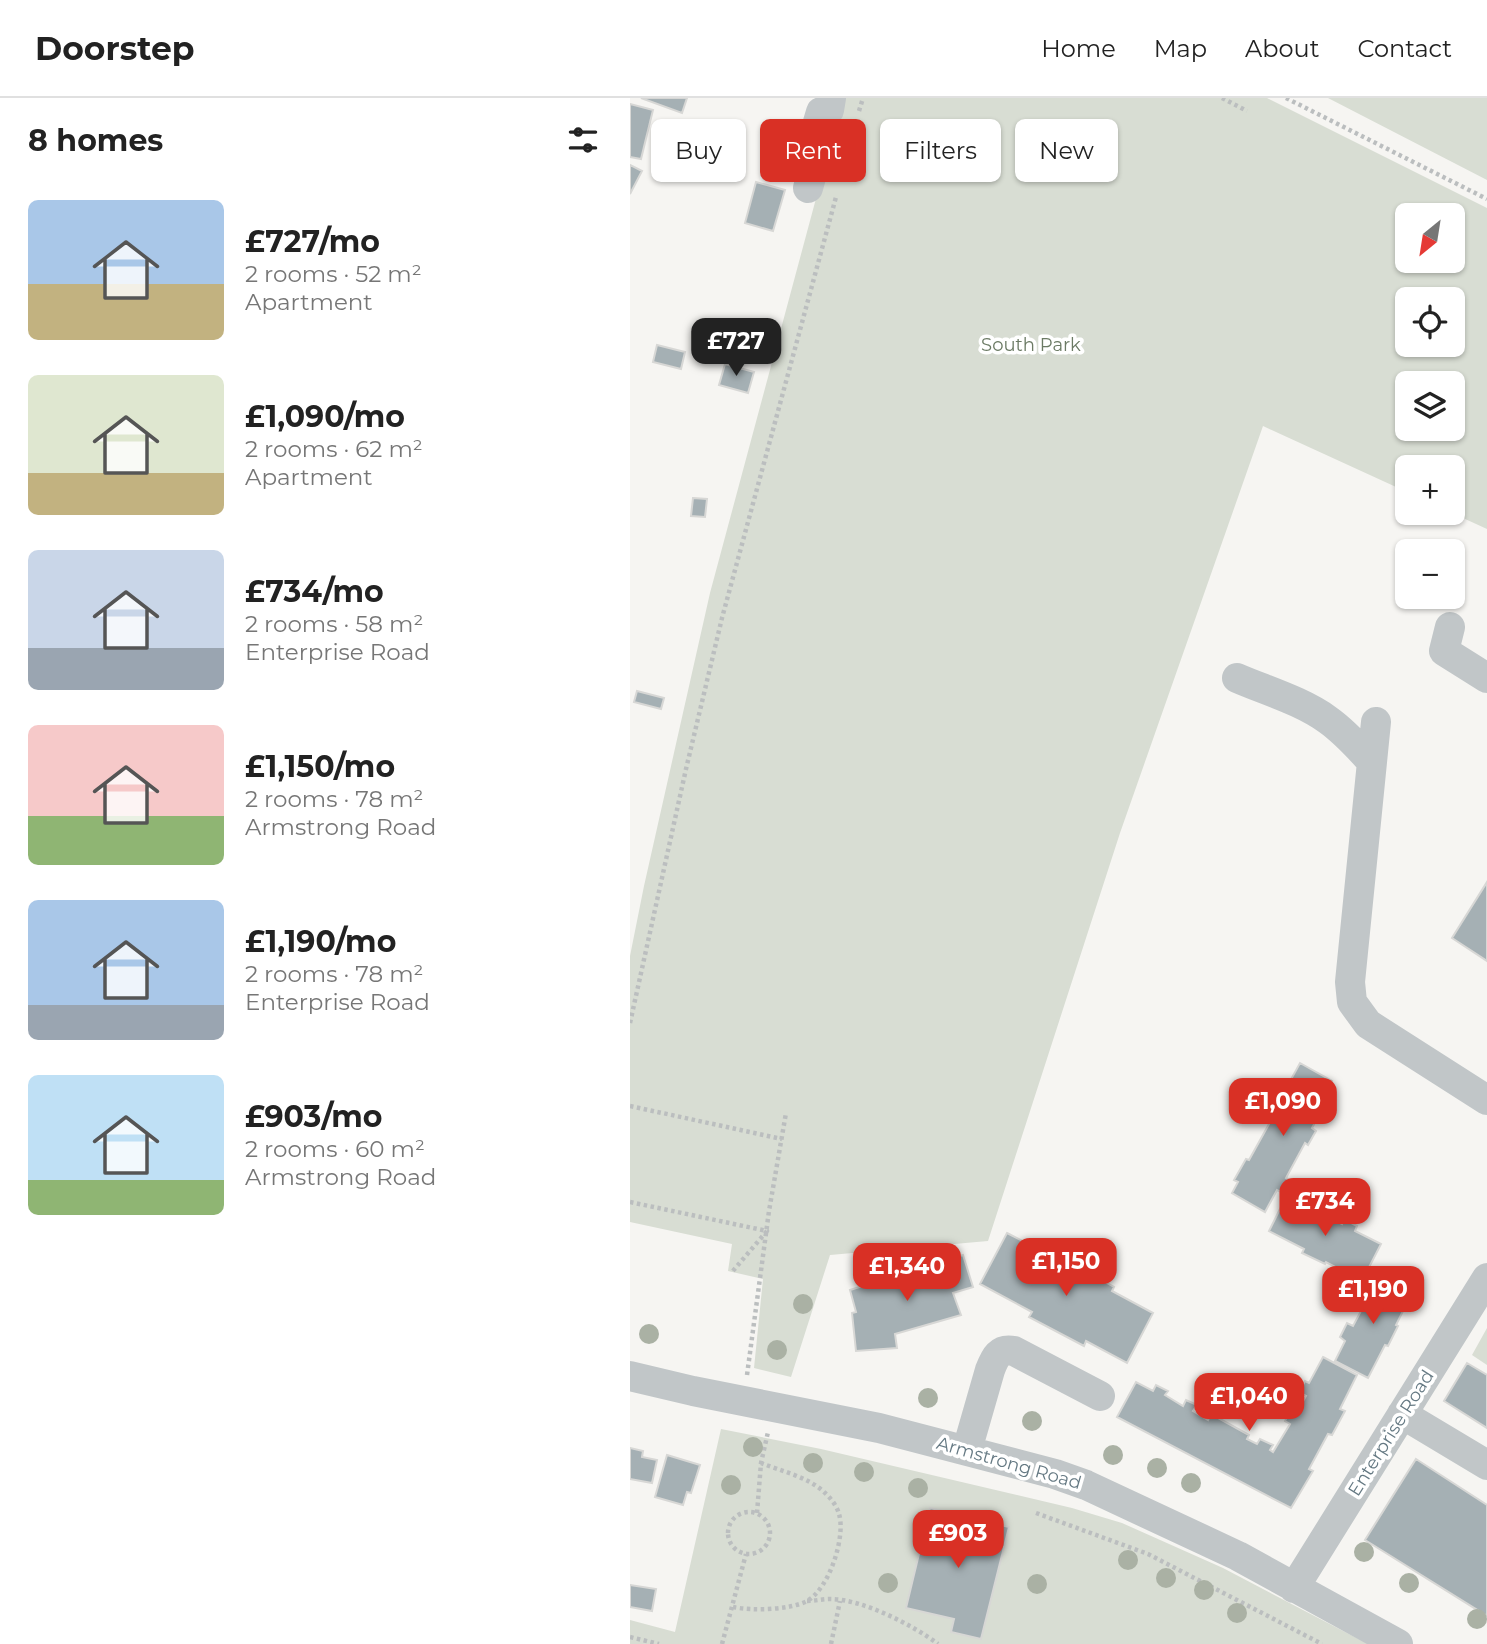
<!DOCTYPE html>
<html lang="en">
<head>
<meta charset="utf-8">
<style>
	:root { --surface:#fff; --page:#f6f6f6; --text:#222; --muted:#767676; --line:#e0e0e0; --accent:#d93025 }
	body { margin:0; font-family:Montserrat,sans-serif; background:var(--page); color:var(--text); height:100vh; display:flex; flex-direction:column; font-size:26px; white-space:nowrap }
	* { box-sizing:border-box; margin:0 }
	p { font-size:23px; color:var(--muted) }
	.icon { flex:none; width:38px; height:38px; fill:none; stroke:currentColor; stroke-width:2; stroke-linecap:round; stroke-linejoin:round }
	.map { position:relative; flex:1; overflow:hidden }
	.panel { display:flex; flex-direction:column; background:var(--surface); width:630px }
	.panel>* { flex:none }
	.guide { position:absolute; left:21px; top:21px; width:665px; height:63px; display:flex; gap:14px }
	.needle { width:46px; rotate:210deg }
	.fabs { position:absolute; left:765px; top:105px; display:grid; gap:14px }
	.fabs a { display:grid; place-items:center; width:70px; height:70px; border-radius:10px; background:var(--surface); box-shadow:0 2px 5px #0004; font-size:35px }
	.price { position:absolute; translate:-50% -60px; padding:0 16px; border-radius:14px; background:var(--accent); color:#fff; font-size:23px; line-height:46px; filter:drop-shadow(0 2px 4px #0008) }
	.price::after { content:''; position:absolute; left:50%; top:42px; width:21px; height:16px; margin-left:-10px; background:inherit; clip-path:polygon(0 0,100% 0,50% 100%) }
	.price.selected { background:#222; color:#fff }
	ul { padding:0; list-style:none }
	li { display:flex; align-items:center; gap:21px; height:175px; padding:0 28px }
	li span { display:grid; place-items:center; flex:none; width:196px; height:140px; border-radius:10px; color:#555 }
	li>.icon { margin-inline-start:auto }
	span .icon { width:84px; height:84px; fill:#fffc; stroke-width:1 }
	li b { font-size:30px }
	h2 { display:flex; justify-content:space-between; align-items:center; height:84px; padding:0 28px; font-size:30px }
	.chip { padding:0 24px; border-radius:10px; background:var(--surface); box-shadow:0 2px 5px #0004; font-size:24px; line-height:63px }
	.chip.selected { background:var(--accent); color:#fff }
	header { display:flex; align-items:center; gap:42px; box-sizing:border-box; height:98px; padding:0 35px; background:var(--surface); border-bottom:2px solid var(--line) }
	header strong { font-size:33px }
	nav { display:flex; gap:38px; margin-inline-start:auto; font-size:24px }
	main { display:flex; flex:1; min-height:0 }
	.map>svg:first-child { display:block }
	.green { fill:#d8ddd3; fill-rule:evenodd }
	.building { fill:#a5b0b4; stroke:#d7d7d5; stroke-width:2 }
	.lines { fill:none; stroke-linecap:round; stroke-linejoin:round }
	.path { stroke:#bbbebf; stroke-width:4.5; stroke-dasharray:3.5 3.5; stroke-linecap:butt }
	.minor { stroke:#c1c6c8; stroke-width:30 }
	.tree { fill:#aab1a4 }
	.labels { text-anchor:middle; stroke-width:7; stroke-linejoin:round; paint-order:stroke }
	.park-label { font-size:18px; fill:#6b7a64; stroke:#fff }
	.street-label { font-size:18px; fill:#657983; stroke:#fff }
</style>
</head>
<body>
<header>
<strong>Doorstep</strong>
<nav><a>Home</a><a>Map</a><a>About</a><a>Contact</a></nav>
</header>
<main>
<section class="panel">
<h2>8 homes<svg class="icon" aria-label="filters" viewBox="0 0 24 24"><path d="M4 7h16M4 17h16"/><circle cx="9" cy="7" r="2"/><circle cx="15" cy="17" r="2"/></svg></h2>
<ul>
<li><span style="background:linear-gradient(#a9c7e8 60%,#c2b280 0)"><svg class="icon" aria-label="home" viewBox="0 0 24 24"><path d="M3 11l9-7 9 7M6 9v11h12V9"/></svg></span><div><b>£727/mo</b><p>2 rooms · 52 m²</p><p>Apartment</p></div></li>
<li><span style="background:linear-gradient(#dfe7d0 70%,#c2b280 0)"><svg class="icon" aria-label="home" viewBox="0 0 24 24"><path d="M3 11l9-7 9 7M6 9v11h12V9"/></svg></span><div><b>£1,090/mo</b><p>2 rooms · 62 m²</p><p>Apartment</p></div></li>
<li><span style="background:linear-gradient(#c9d6e8 70%,#9aa5b1 0)"><svg class="icon" aria-label="home" viewBox="0 0 24 24"><path d="M3 11l9-7 9 7M6 9v11h12V9"/></svg></span><div><b>£734/mo</b><p>2 rooms · 58 m²</p><p>Enterprise Road</p></div></li>
<li><span style="background:linear-gradient(#f6c9c9 65%,#8fb573 0)"><svg class="icon" aria-label="home" viewBox="0 0 24 24"><path d="M3 11l9-7 9 7M6 9v11h12V9"/></svg></span><div><b>£1,150/mo</b><p>2 rooms · 78 m²</p><p>Armstrong Road</p></div></li>
<li><span style="background:linear-gradient(#a9c7e8 75%,#9aa5b1 0)"><svg class="icon" aria-label="home" viewBox="0 0 24 24"><path d="M3 11l9-7 9 7M6 9v11h12V9"/></svg></span><div><b>£1,190/mo</b><p>2 rooms · 78 m²</p><p>Enterprise Road</p></div></li>
<li><span style="background:linear-gradient(#bfe0f5 75%,#8fb573 0)"><svg class="icon" aria-label="home" viewBox="0 0 24 24"><path d="M3 11l9-7 9 7M6 9v11h12V9"/></svg></span><div><b>£903/mo</b><p>2 rooms · 60 m²</p><p>Armstrong Road</p></div></li>
</ul>
</section>
<div class="map">
<svg width="857" height="1546" viewBox="0 0 857 1546">
	<rect width="100%" height="100%" fill="#f6f5f2"/>
	<path class="green" d="M 213,0 L 637,0 L 857,110 L 857,431 L 822,415 L 822,369 L 777,369 L 777,394 L 633,328 L 490,735 L 358,1143 L 200,1157 L 161,1279 L 124,1270 L 133,1181 L 98,1173 L 102,1146 L 0,1124 L 0,858 L 14,788 L 80,495 ZM 777,117 L 822,117 L 822,163 L 777,163 ZM 777,201 L 822,201 L 822,247 L 777,247 ZM 777,285 L 822,285 L 822,331 L 777,331 Z
		M 698,0 L 857,0 L 857,82 Z
		M 857,1230 L 857,1267 L 842,1257 Z
		M 91,1331 L 191,1351 L 442,1410 L 492,1425 L 593,1470 L 738,1546 L 0,1546 L 0,1522 L 45,1534 Z"/>
	<path class="building" d="M 11,0 L 57,0 L 52,15 Z
		M 0,6 L 23,12 L 11,61 L 0,59 Z
		M 0,67 L 12,73 L 0,96 Z
		M 126,84 L 155,92 L 143,133 L 115,125 Z
		M 27,247 L 55,254 L 51,271 L 23,264 Z
		M 95,266 L 124,274 L 118,295 L 89,287 Z
		M 63,400 L 77,401 L 75,419 L 61,418 Z
		M 7,593 L 34,600 L 31,611 L 4,604 Z
		M 857,784 L 857,863 L 822,840 Z
		M 670,965 L 702,983 L 693,1001 L 700,1005 L 695,1013 L 692,1012 L 682,1030 L 686,1033 L 678,1047 L 675,1045 L 656,1080 L 660,1082 L 653,1095 L 647,1092 L 635,1114 L 602,1095 L 608,1084 L 604,1082 L 616,1061 L 619,1062 L 644,1017 L 638,1013 L 649,994 L 653,996 Z
		M 657,1097 L 682,1111 L 685,1106 L 699,1114 L 697,1118 L 712,1126 L 714,1121 L 727,1128 L 725,1133 L 751,1146 L 732,1183 L 696,1164 L 695,1166 L 672,1155 L 674,1151 L 639,1133 Z
		M 377,1135 L 431,1163 L 432,1160 L 484,1189 L 482,1193 L 523,1215 L 497,1265 L 456,1243 L 454,1248 L 399,1219 L 402,1214 L 350,1186 Z
		M 333,1157 L 343,1189 L 323,1195 L 331,1217 L 265,1236 L 267,1250 L 226,1253 L 222,1215 L 226,1214 L 220,1192 Z
		M 749,1177 L 782,1195 L 766,1227 L 768,1228 L 758,1248 L 755,1247 L 738,1280 L 705,1263 L 715,1243 L 710,1239 L 717,1225 L 723,1228 L 731,1213 L 725,1210 L 732,1195 L 738,1198 Z
		M 693,1259 L 727,1277 L 710,1311 L 715,1313 L 702,1337 L 698,1336 L 679,1371 L 683,1373 L 661,1410 L 487,1319 L 506,1284 L 523,1293 L 526,1287 L 538,1293 L 535,1297 L 553,1308 L 556,1302 L 567,1307 L 563,1313 L 578,1322 L 581,1316 L 619,1337 L 617,1341 L 627,1346 L 630,1341 L 643,1347 L 640,1352 L 643,1354 L 660,1326 L 655,1323 L 661,1311 L 667,1314 L 676,1298 L 669,1294 L 675,1283 L 679,1285 Z
		M 837,1265 L 857,1277 L 857,1330 L 814,1303 Z
		M 0,1350 L 13,1353 L 12,1359 L 27,1362 L 22,1385 L 0,1381 Z
		M 37,1357 L 70,1367 L 61,1395 L 57,1394 L 53,1407 L 25,1399 Z
		M 786,1361 L 857,1407 L 857,1518 L 735,1442 Z
		M 300,1410 L 379,1429 L 351,1541 L 321,1534 L 324,1521 L 276,1510 Z
		M 0,1487 L 26,1491 L 22,1513 L 0,1509 Z"/>
	<g class="lines">
		<path class="path" d="M 592,0 L 617,13
			M 656,0 L 857,101
			M 229,13 L 233,0
			M 0,925 L 56,671 L 92,520 L 206,99
			M 0,1008 L 152,1041
			M 0,1104 L 137,1133 L 102,1174
			M 117,1277 L 139,1113 L 156,1015
			M98 1435a21 21 0 1 1 42 0a21 21 0 1 1-42 0Z
			M 127,1415 L 131,1365 L 138,1334
			M 406,1415 L 518,1456 L 692,1546
			M 177,1503 C 185,1503 192,1501 200,1501 C 232,1501 283,1527 308,1546
			M 103,1509 C 122,1513 160,1512 177,1503 C 199,1491 216,1439 209,1416 C 207,1408 200,1399 194,1394 C 178,1379 151,1373 131,1365
			M 0,1539 L 29,1546
			M 92,1546 L 116,1456
			M 201,1546 L 210,1503"/>
		<path class="minor" d="M 178,90 L 194,33 L 188,24 L 191,14 L 199,12 L 201,0
			M 820,529 L 814,553 L 857,580
			M 607,580 C 637,593 672,603 698,622 C 715,634 728,649 742,664
			M 746,624 L 720,884 L 722,904 L 738,926 L 857,1002
			M 0,1278 L 63,1293 L 249,1330 L 425,1376 L 456,1387 L 608,1458 L 768,1546
			M 772,1316 L 857,1367
			M 337,1352 L 360,1272 C 365,1259 369,1250 384,1253 L 470,1298
			M 664,1490 L 857,1180"/>
	</g>
	<g class="tree">
		<circle cx="173" cy="1206" r="10"/>
		<circle cx="19" cy="1236" r="10"/>
		<circle cx="147" cy="1252" r="10"/>
		<circle cx="298" cy="1300" r="10"/>
		<circle cx="402" cy="1323" r="10"/>
		<circle cx="123" cy="1349" r="10"/>
		<circle cx="483" cy="1357" r="10"/>
		<circle cx="183" cy="1365" r="10"/>
		<circle cx="527" cy="1370" r="10"/>
		<circle cx="234" cy="1374" r="10"/>
		<circle cx="561" cy="1385" r="10"/>
		<circle cx="101" cy="1387" r="10"/>
		<circle cx="288" cy="1390" r="10"/>
		<circle cx="734" cy="1454" r="10"/>
		<circle cx="498" cy="1462" r="10"/>
		<circle cx="536" cy="1480" r="10"/>
		<circle cx="258" cy="1485" r="10"/>
		<circle cx="779" cy="1485" r="10"/>
		<circle cx="407" cy="1486" r="10"/>
		<circle cx="574" cy="1492" r="10"/>
		<circle cx="607" cy="1515" r="10"/>
		<circle cx="847" cy="1521" r="10"/>
	</g>
	<g class="labels">
		<g class="park-label">
			<text x="401" y="253">South Park</text>
		</g>
		<g class="street-label">
			<text transform="translate(761 1335) rotate(-58)" y="6">Enterprise Road</text>
			<text transform="translate(379 1365) rotate(16)" y="6">Armstrong Road</text>
		</g>
	</g>
</svg>
<div class="fabs">
<a><svg class="needle" viewBox="-14 -14 28 28"><path d="M0-13l5 13h-10z" fill="#e53935"/><path d="M0 13l5-13h-10z" fill="#767676"/></svg></a>
<a><svg class="icon" aria-label="locate" viewBox="0 0 24 24"><circle cx="12" cy="12" r="6"/><path d="M12 2v4M12 18v4M2 12h4M18 12h4"/></svg></a>
<a><svg class="icon" aria-label="layers" viewBox="0 0 24 24"><path d="M12 4l9 5-9 5-9-5zM3 14l9 5 9-5"/></svg></a>
<a>+</a>
<a>−</a>
</div>
<b class="price selected" style="left:106px;top:280px">£727</b>
<b class="price" style="left:653px;top:1040px">£1,090</b>
<b class="price" style="left:695px;top:1140px">£734</b>
<b class="price" style="left:436px;top:1200px">£1,150</b>
<b class="price" style="left:277px;top:1205px">£1,340</b>
<b class="price" style="left:743px;top:1228px">£1,190</b>
<b class="price" style="left:619px;top:1335px">£1,040</b>
<b class="price" style="left:328px;top:1472px">£903</b>
<div class="guide">
<a class="chip">Buy</a>
<a class="chip selected">Rent</a>
<a class="chip">Filters</a>
<a class="chip">New</a>
</div>
</div>
</main>
</body>
</html>
